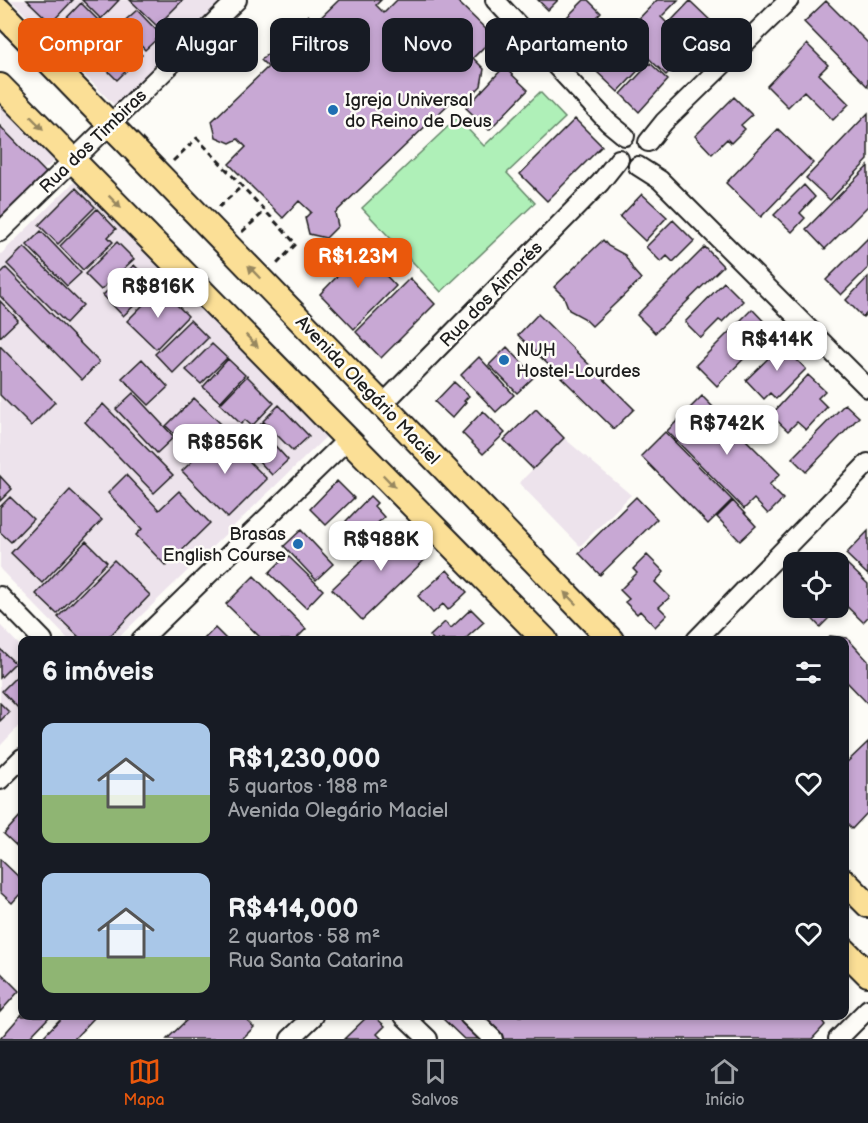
<!DOCTYPE html>
<html lang="pt">
<head>
<meta charset="utf-8">
<style>
	:root { --surface:#171b24; --page:#242831; --text:#f1f3f6; --muted:#9ea1a6; --line:#363941; --accent:#ea580c }
	body { margin:0; font-family:"Balsamiq Sans",sans-serif; background:var(--page); color:var(--text); height:100vh; display:flex; flex-direction:column; font-size:22px; white-space:nowrap }
	* { box-sizing:border-box; margin:0 }
	p { font-size:20px; color:var(--muted) }
	.icon { flex:none; width:33px; height:33px; fill:none; stroke:currentColor; stroke-width:2; stroke-linecap:round; stroke-linejoin:round }
	.map { position:relative; flex:1; overflow:hidden }
	.sheet { position:absolute; left:18px; top:636px; width:831px; height:384px; display:flex; flex-direction:column; background:var(--surface); border-radius:12px; box-shadow:0 3px 9px #0003 }
	.sheet>* { flex:none }
	.hud { position:absolute; left:18px; top:18px; width:832px; height:54px; display:flex; gap:12px }
	.fabs { position:absolute; left:783px; top:552px; display:grid; gap:12px }
	.fabs a { display:grid; place-items:center; width:66px; height:66px; border-radius:12px; background:var(--surface); box-shadow:0 3px 9px #0003; font-size:30px }
	.price { position:absolute; translate:-50% -51px; padding:0 14px; border-radius:12px; background:#fff; color:#222; font-size:20px; line-height:39px; filter:drop-shadow(0 2px 3px #0008) }
	.price::after { content:''; position:absolute; left:50%; top:36px; width:18px; height:14px; margin-left:-9px; background:inherit; clip-path:polygon(0 0,100% 0,50% 100%) }
	.price.on { background:var(--accent); color:#fff }
	ul { padding:0; list-style:none }
	li { display:flex; align-items:center; gap:18px; height:150px; padding:0 24px }
	li span { display:grid; place-items:center; flex:none; width:168px; height:120px; border-radius:12px; color:#555 }
	li>.icon { margin-inline-start:auto }
	span .icon { width:72px; height:72px; fill:#fffc; stroke-width:1 }
	li b { font-size:26px }
	h2 { display:flex; justify-content:space-between; align-items:center; height:72px; padding:0 24px; font-size:26px }
	.chip { padding:0 21px; border-radius:12px; background:var(--surface); box-shadow:0 3px 9px #0003; font-size:21px; line-height:54px }
	.chip.on { background:var(--accent); color:#fff }
	.menu { display:flex; justify-content:space-around; align-items:center; height:84px; border-top:2px solid var(--line); background:var(--surface); font-size:16px; color:var(--muted) }
	.menu a { display:grid; justify-items:center; gap:3px }
	.menu .on { color:var(--accent) }
	.map>svg:first-child { display:block }
	.built { fill:#ede3ec }
	.green { fill:#aff0b8; stroke:#66866a; stroke-width:1.5 }
	.building { fill:#c8a8d4; stroke:#1c1c1c; stroke-width:1.5 }
	.lines { fill:none; stroke-linecap:round; stroke-linejoin:round }
	.minor-casing { stroke:#1c1c1c; stroke-width:22 }
	.major-casing { stroke:#1c1c1c; stroke-width:28 }
	.path { stroke:#1c1c1c; stroke-width:3; stroke-dasharray:6 4.5; stroke-linecap:butt }
	.minor { stroke:#fdfcf7; stroke-width:18 }
	.major { stroke:#fbdf96; stroke-width:24 }
	.oneway { fill:#97875f }
	.poi-dot { fill:#1f6fb2; stroke:#fdfcf7; stroke-width:2 }
	.labels { text-anchor:middle; stroke-width:5; stroke-linejoin:round; paint-order:stroke }
	.poi-label { font-size:18px; fill:#1c1c1c; stroke:#fdfcf7; text-anchor:start }
	.street-label { font-size:18px; fill:#1c1c1c; stroke:#fdfcf7 }
</style>
</head>
<body>
<div class="map">
<svg width="868" height="1039" viewBox="0 0 868 1039">
	<rect width="100%" height="100%" fill="#fdfcf7"/>
	<filter id="ink" filterUnits="userSpaceOnUse"><feTurbulence type="fractalNoise" baseFrequency=".0167" numOctaves="2"/><feDisplacementMap in="SourceGraphic" scale="12" xChannelSelector="R" yChannelSelector="G"/><feConvolveMatrix kernelMatrix="1 2 1 2 8 2 1 2 1" color-interpolation-filters="sRGB"/></filter>
	<g filter="url(#ink)">
		<path class="built" d="M 11,0 L 229,0 L 117,108 Z
			M 0,96 L 60,156 L 0,208 Z
			M 77,179 L 331,432 L 116,640 L 69,640 L 0,569 L 0,255 Z
			M 564,438 L 631,495 L 580,546 L 519,483 Z
			M 0,625 L 22,648 L 22,723 L 0,746 Z"/>
		<path class="green" d="M 540,92 L 565,118 L 507,173 L 535,203 L 441,292 L 362,208 L 457,118 L 484,146 Z"/>
		<path class="building" d="M 27,0 L 73,0 L 51,23 Z
			M 82,0 L 119,0 L 101,19 Z
			M 130,0 L 183,0 L 157,26 Z
			M 339,0 L 381,0 L 376,5 L 384,13 L 397,0 L 456,0 L 494,37 L 473,58 L 484,69 L 481,86 L 468,99 L 456,97 L 335,213 L 338,226 L 326,238 L 309,234 L 305,218 L 311,212 L 299,201 L 283,218 L 229,164 L 246,147 L 238,139 L 230,143 L 216,137 L 212,121 L 268,67 L 261,60 L 308,15 L 315,23 Z
			M 538,0 L 558,0 L 548,10 Z
			M 584,0 L 588,0 L 601,13 L 581,34 L 565,19 Z
			M 657,0 L 678,0 L 661,17 L 692,48 L 666,75 L 624,34 Z
			M 690,1 L 714,24 L 695,44 L 671,21 Z
			M 826,1 L 868,43 L 868,87 L 804,22 Z
			M 81,3 L 107,29 L 84,56 L 56,29 Z
			M 137,10 L 161,35 L 145,50 L 121,24 Z
			M 605,19 L 622,36 L 598,60 L 581,43 Z
			M 121,34 L 142,55 L 117,80 L 96,59 Z
			M 624,41 L 647,61 L 618,92 L 596,71 Z
			M 807,44 L 828,65 L 819,74 L 849,104 L 833,120 L 804,91 L 788,107 L 767,86 Z
			M 650,63 L 668,80 L 639,112 L 621,94 Z
			M 504,67 L 528,90 L 489,130 L 466,108 Z
			M 734,97 L 752,115 L 741,125 L 745,129 L 731,143 L 727,139 L 712,154 L 695,136 Z
			M 868,113 L 868,160 L 830,200 L 806,178 Z
			M 575,119 L 602,146 L 547,201 L 520,174 Z
			M 0,126 L 48,175 L 0,222 Z
			M 778,129 L 813,163 L 761,217 L 726,183 Z
			M 868,166 L 868,206 L 825,249 L 806,229 Z
			M 804,185 L 815,197 L 800,213 L 805,218 L 792,232 L 774,215 Z
			M 76,188 L 95,207 L 58,244 L 39,225 Z
			M 642,194 L 667,217 L 645,241 L 620,217 Z
			M 97,209 L 116,229 L 108,237 L 113,242 L 83,270 L 60,246 Z
			M 673,220 L 694,241 L 673,262 L 667,256 L 661,262 L 646,247 Z
			M 41,231 L 81,273 L 67,286 L 27,245 Z
			M 868,238 L 868,268 L 841,295 L 826,280 Z
			M 603,240 L 608,246 L 625,255 L 634,271 L 641,279 L 592,326 L 584,318 L 569,310 L 564,297 L 554,287 Z
			M 117,242 L 134,259 L 101,290 L 85,274 Z
			M 24,247 L 83,305 L 66,323 L 7,264 Z
			M 705,247 L 723,266 L 655,333 L 637,315 Z
			M 365,248 L 380,263 L 377,266 L 396,286 L 354,329 L 320,294 Z
			M 134,265 L 155,286 L 123,316 L 103,295 Z
			M 6,268 L 99,362 L 82,380 L 0,296 L 0,274 Z
			M 868,277 L 868,312 L 863,317 L 846,300 Z
			M 410,278 L 435,304 L 381,358 L 356,332 Z
			M 724,282 L 743,301 L 722,322 L 719,320 L 701,338 L 685,322 Z
			M 160,288 L 188,316 L 156,349 L 127,321 Z
			M 0,301 L 18,320 L 0,337 Z
			M 752,309 L 772,330 L 717,386 L 696,365 Z
			M 538,314 L 634,409 L 614,429 L 518,335 Z
			M 190,320 L 208,338 L 173,373 L 155,354 Z
			M 787,340 L 802,356 L 797,360 L 806,369 L 776,399 L 770,393 L 764,399 L 746,380 Z
			M 212,344 L 227,358 L 201,384 L 186,370 Z
			M 0,346 L 55,402 L 31,426 L 0,395 Z
			M 507,347 L 535,376 L 517,393 L 489,365 Z
			M 479,357 L 514,395 L 496,412 L 461,375 Z
			M 142,359 L 168,387 L 149,405 L 122,378 Z
			M 228,359 L 245,375 L 220,402 L 203,387 Z
			M 808,375 L 825,391 L 818,398 L 827,407 L 806,430 L 797,422 L 788,431 L 771,415 Z
			M 247,376 L 274,403 L 252,426 L 245,420 L 241,424 L 220,404 Z
			M 454,382 L 469,396 L 464,401 L 466,402 L 452,418 L 435,402 Z
			M 133,393 L 174,437 L 157,453 L 116,409 Z
			M 702,396 L 780,474 L 769,485 L 783,499 L 768,514 L 754,499 L 744,509 L 667,431 Z
			M 194,398 L 220,423 L 193,452 L 166,426 Z
			M 103,404 L 173,475 L 154,493 L 85,422 Z
			M 845,404 L 859,417 L 806,472 L 792,458 Z
			M 279,405 L 309,436 L 293,451 L 263,421 Z
			M 536,409 L 564,438 L 533,469 L 504,440 Z
			M 483,411 L 505,433 L 483,454 L 462,433 Z
			M 263,422 L 273,434 L 268,438 L 288,460 L 272,475 L 241,442 Z
			M 665,432 L 732,500 L 708,524 L 641,456 Z
			M 221,433 L 267,479 L 228,518 L 182,471 Z
			M 126,475 L 159,510 L 179,491 L 210,523 L 166,566 L 136,535 L 142,529 L 108,493 Z
			M 0,476 L 12,489 L 0,501 Z
			M 337,481 L 354,498 L 326,525 L 310,509 Z
			M 70,490 L 102,520 L 42,583 L 11,553 Z
			M 370,496 L 377,503 L 374,506 L 384,517 L 362,538 L 346,521 Z
			M 10,497 L 33,519 L 11,542 L 0,532 L 0,507 Z
			M 636,497 L 657,519 L 600,575 L 579,553 Z
			M 733,501 L 756,526 L 740,541 L 717,517 Z
			M 401,523 L 431,554 L 362,620 L 332,589 Z
			M 301,530 L 333,564 L 316,580 L 284,546 Z
			M 868,531 L 868,575 L 846,554 Z
			M 86,541 L 107,562 L 57,614 L 36,594 Z
			M 287,555 L 323,590 L 306,608 L 269,573 Z
			M 647,555 L 664,572 L 655,582 L 670,597 L 659,607 L 667,615 L 655,627 L 640,611 L 637,614 L 625,602 L 629,599 L 620,590 L 637,573 L 633,569 Z
			M 114,560 L 150,595 L 106,640 L 82,640 L 58,617 Z
			M 847,564 L 868,584 L 868,617 L 863,622 L 838,598 L 838,574 Z
			M 447,570 L 467,592 L 448,610 L 443,604 L 433,613 L 418,596 Z
			M 254,576 L 306,629 L 295,640 L 263,640 L 226,604 Z
			M 838,606 L 840,607 L 820,627 L 802,608 Z
			M 471,609 L 484,622 L 464,640 L 434,640 L 430,636 L 445,622 L 451,628 Z
			M 215,628 L 227,640 L 203,640 Z
			M 830,636 L 847,638 L 868,661 L 868,704 L 844,679 L 844,640 L 825,640 Z
			M 0,649 L 15,663 L 0,678 Z
			M 22,671 L 22,712 L 2,691 Z
			M 0,703 L 9,712 L 0,721 Z
			M 868,742 L 868,812 L 852,829 L 844,821 L 844,765 Z
			M 22,814 L 22,851 L 4,834 Z
			M 0,859 L 22,880 L 22,892 L 12,903 L 0,892 Z
			M 0,972 L 19,991 L 0,1012 Z
			M 22,1014 L 22,1016 L 50,1016 L 28,1039 L 0,1039 Z
			M 63,1016 L 94,1016 L 95,1017 L 74,1039 L 41,1039 Z
			M 191,1016 L 243,1016 L 254,1027 L 242,1039 L 167,1039 Z
			M 368,1016 L 374,1016 L 385,1026 L 377,1034 L 382,1039 L 344,1039 Z
			M 440,1016 L 819,1016 L 825,1025 L 812,1039 L 464,1039 Z"/>
		<g class="lines">
			<defs>
				<path id="minor" d="M 495,0 L 608,122 L 625,136
					M 648,142 L 664,122 L 789,0
					M 638,166 L 660,180 L 868,388
					M 0,232 L 237,0
					M 382,405 L 600,183 L 619,159
					M 0,596 L 43,640
					M 141,640 L 348,439
					M 696,640 L 868,463
					M 0,780 L 22,758
					M 404,1016 L 428,1039
					M 469,1016 L 493,1039
					M 290,1039 L 314,1016
					M 838,1039 L 868,1009"/>
				<path id="major" d="M 0,11 L 611,640
					M 0,86 L 545,640
					M 844,881 L 868,905
					M 844,950 L 868,974"/>
			</defs>
			<use href="#minor" class="minor-casing"/>
			<use href="#major" class="major-casing"/>
			<path class="path" d="M 173,161 L 197,138 L 296,244 L 275,266
				M 219,207 L 242,186
				M 242,232 L 265,211"/>
			<use href="#minor" class="minor"/>
			<use href="#major" class="major"/>
		</g>
		<defs><path id="oneway-solid" d="M-6-.8H1V-3.2L6.5 0L1 3.2V.8H-6Z" transform="scale(1.5)"/></defs>
		<g class="oneway">
			<use href="#oneway-solid" transform="translate(37 123) rotate(45)"/>
			<use href="#oneway-solid" transform="translate(115 202) rotate(45)"/>
			<use href="#oneway-solid" transform="translate(254 272) rotate(-134)"/>
			<use href="#oneway-solid" transform="translate(252 341) rotate(45)"/>
			<use href="#oneway-solid" transform="translate(389 481) rotate(46)"/>
			<use href="#oneway-solid" transform="translate(570 598) rotate(-134)"/>
		</g>
	</g>
	<g class="poi-dot">
		<circle cx="333" cy="110" r="6"/>
		<circle cx="504" cy="360" r="6"/>
		<circle cx="298" cy="544" r="6"/>
	</g>
	<g class="labels">
		<g class="poi-label">
			<text x="345" y="106">Igreja Universal<tspan x="345" dy="21">do Reino de Deus</tspan></text>
			<text x="516" y="356">NUH<tspan x="516" dy="21">Hostel-Lourdes</tspan></text>
			<text x="286" y="540" text-anchor="end">Brasas<tspan x="286" dy="21">English Course</tspan></text>
		</g>
		<g class="street-label">
			<text transform="translate(93 141) rotate(-44)" y="6">Rua dos Timbiras</text>
			<text transform="translate(491 294) rotate(-46)" y="6">Rua dos Aimorés</text>
			<text transform="translate(368 390) rotate(46)" y="6">Avenida Olegário Maciel</text>
		</g>
	</g>
</svg>
<div class="fabs">
<a><svg class="icon" aria-label="locate" viewBox="0 0 24 24"><circle cx="12" cy="12" r="6"/><path d="M12 2v4M12 18v4M2 12h4M18 12h4"/></svg></a>
</div>
<b class="price on" style="left:358px;top:289px">R$1.23M</b>
<b class="price" style="left:158px;top:319px">R$816K</b>
<b class="price" style="left:777px;top:372px">R$414K</b>
<b class="price" style="left:727px;top:456px">R$742K</b>
<b class="price" style="left:225px;top:475px">R$856K</b>
<b class="price" style="left:381px;top:572px">R$988K</b>
<div class="hud">
<a class="chip on">Comprar</a>
<a class="chip">Alugar</a>
<a class="chip">Filtros</a>
<a class="chip">Novo</a>
<a class="chip">Apartamento</a>
<a class="chip">Casa</a>
</div>
<section class="sheet">
<h2>6 imóveis<svg class="icon" aria-label="filters" viewBox="0 0 24 24"><path d="M4 7h16M4 17h16"/><circle cx="9" cy="7" r="2"/><circle cx="15" cy="17" r="2"/></svg></h2>
<ul>
<li><span style="background:linear-gradient(#a9c7e8 60%,#8fb573 0)"><svg class="icon" aria-label="home" viewBox="0 0 24 24"><path d="M3 11l9-7 9 7M6 9v11h12V9"/></svg></span><div><b>R$1,230,000</b><p>5 quartos · 188 m²</p><p>Avenida Olegário Maciel</p></div><svg class="icon" aria-label="heart" viewBox="0 0 24 24"><path d="M12 20l-8-8c-3-5 5-10 8-4 3-6 11-1 8 4z"/></svg></li>
<li><span style="background:linear-gradient(#a9c7e8 70%,#8fb573 0)"><svg class="icon" aria-label="home" viewBox="0 0 24 24"><path d="M3 11l9-7 9 7M6 9v11h12V9"/></svg></span><div><b>R$414,000</b><p>2 quartos · 58 m²</p><p>Rua Santa Catarina</p></div><svg class="icon" aria-label="heart" viewBox="0 0 24 24"><path d="M12 20l-8-8c-3-5 5-10 8-4 3-6 11-1 8 4z"/></svg></li>
</ul>
</section>
</div>
<nav class="menu">
<a class="on"><svg class="icon" aria-label="map" viewBox="0 0 24 24"><path d="M3 6l6-2 6 2 6-2v14l-6 2-6-2-6 2zM9 4v14M15 6v14"/></svg>Mapa</a>
<a><svg class="icon" aria-label="saved" viewBox="0 0 24 24"><path d="M7 4h10v16l-5-4-5 4z"/></svg>Salvos</a>
<a><svg class="icon" aria-label="home" viewBox="0 0 24 24"><path d="M3 11l9-7 9 7M6 9v11h12V9"/></svg>Início</a>
</nav>
</body>
</html>
